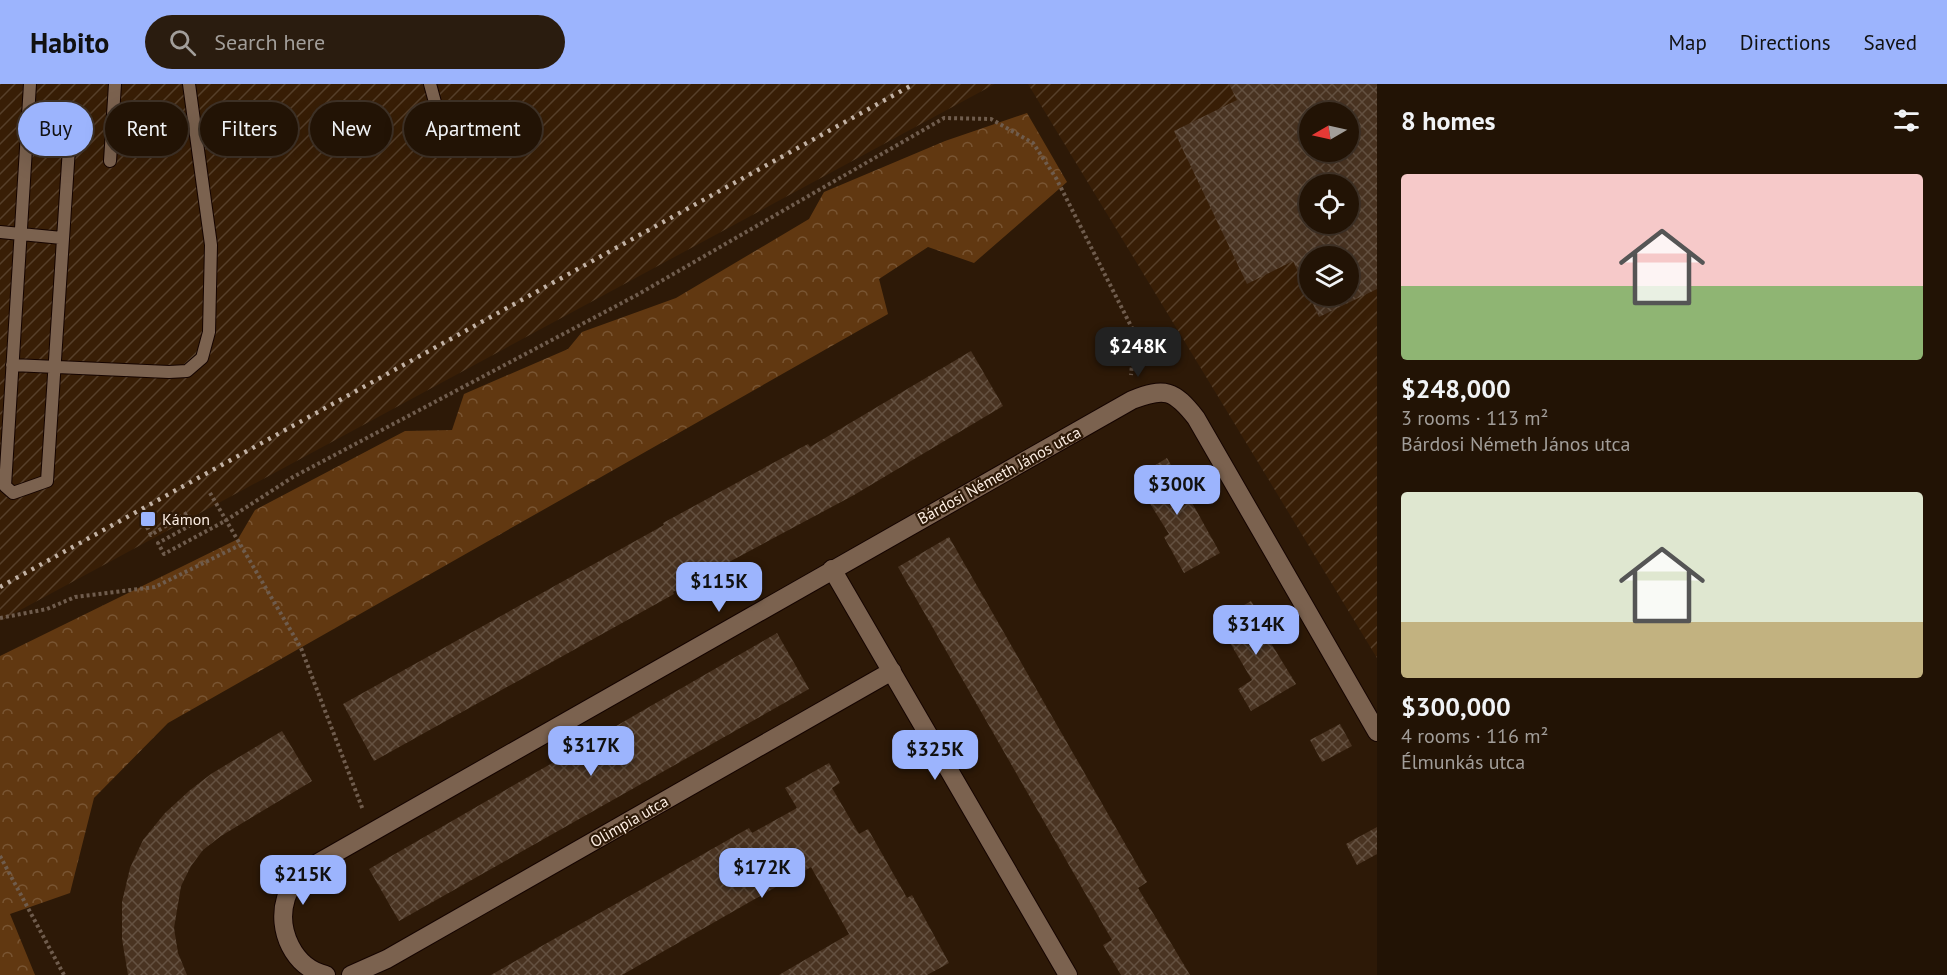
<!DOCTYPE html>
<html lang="en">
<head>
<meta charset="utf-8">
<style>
	:root { --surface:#221305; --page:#2a1c0f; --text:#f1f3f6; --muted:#a29e9a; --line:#3f3227; --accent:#9cb4fd }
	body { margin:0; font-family:"PT Sans",sans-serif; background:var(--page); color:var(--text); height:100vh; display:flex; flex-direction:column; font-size:22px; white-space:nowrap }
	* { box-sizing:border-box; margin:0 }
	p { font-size:20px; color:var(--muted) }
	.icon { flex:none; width:33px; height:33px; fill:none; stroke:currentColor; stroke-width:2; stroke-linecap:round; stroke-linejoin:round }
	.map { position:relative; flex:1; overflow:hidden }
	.sheet { display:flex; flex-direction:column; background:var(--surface); width:570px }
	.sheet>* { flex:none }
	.banner { position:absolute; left:18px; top:18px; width:570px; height:54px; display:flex; gap:12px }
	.needle { width:39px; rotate:261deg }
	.controls { position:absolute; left:1299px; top:18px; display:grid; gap:12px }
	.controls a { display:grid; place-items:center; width:60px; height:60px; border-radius:50%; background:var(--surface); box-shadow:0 6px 24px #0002,0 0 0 2px var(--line); font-size:30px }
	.price { position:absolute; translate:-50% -51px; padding:0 14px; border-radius:12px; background:var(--accent); color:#111; font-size:20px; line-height:39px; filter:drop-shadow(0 2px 3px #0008) }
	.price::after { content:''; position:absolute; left:50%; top:36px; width:18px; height:14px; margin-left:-9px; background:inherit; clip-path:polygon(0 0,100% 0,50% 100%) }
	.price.on { background:#222; color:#fff }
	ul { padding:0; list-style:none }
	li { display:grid; align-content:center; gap:12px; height:318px; padding:0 24px }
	li span { display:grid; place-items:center; height:186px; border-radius:6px; color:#555 }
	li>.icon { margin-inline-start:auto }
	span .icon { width:108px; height:108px; fill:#fffc; stroke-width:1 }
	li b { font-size:26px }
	h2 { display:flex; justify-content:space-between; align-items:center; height:72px; padding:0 24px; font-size:26px }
	.chip { padding:0 21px; border-radius:27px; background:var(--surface); box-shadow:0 6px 24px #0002,0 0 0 2px var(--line); font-size:21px; line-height:54px }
	.chip.on { background:var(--accent); color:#111 }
	header { display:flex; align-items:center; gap:36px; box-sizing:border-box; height:84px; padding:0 30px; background:var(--accent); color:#111 }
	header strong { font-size:28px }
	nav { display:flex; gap:33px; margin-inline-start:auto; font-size:21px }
	.search { width:420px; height:54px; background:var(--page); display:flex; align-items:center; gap:15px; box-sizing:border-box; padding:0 21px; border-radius:33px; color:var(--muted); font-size:22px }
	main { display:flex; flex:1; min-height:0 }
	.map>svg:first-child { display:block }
	.industrial { fill:url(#industrial-furrows); fill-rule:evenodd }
	.forest { fill:url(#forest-crowns) }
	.building { fill:url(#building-cross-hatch); fill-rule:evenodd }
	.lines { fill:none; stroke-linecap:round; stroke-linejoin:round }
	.lane-casing { stroke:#150400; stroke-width:14 }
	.street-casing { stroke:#150400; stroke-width:20 }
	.path { stroke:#6f5c4d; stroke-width:4; stroke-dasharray:3 3; stroke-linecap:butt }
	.lane { stroke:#7b624f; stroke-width:12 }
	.street { stroke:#7b624f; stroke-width:18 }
	.rail { stroke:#c2b2a5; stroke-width:4.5; stroke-dasharray:3 6; stroke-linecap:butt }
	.poi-dot { fill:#9cb4fd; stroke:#2d1907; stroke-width:2 }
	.labels { text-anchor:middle; stroke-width:4.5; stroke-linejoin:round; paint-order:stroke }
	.street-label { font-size:16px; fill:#fcede2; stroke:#2d1907 }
	.poi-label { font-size:16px; fill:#fcede2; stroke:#2d1907; text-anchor:start }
</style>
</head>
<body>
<header>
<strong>Habito</strong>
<div class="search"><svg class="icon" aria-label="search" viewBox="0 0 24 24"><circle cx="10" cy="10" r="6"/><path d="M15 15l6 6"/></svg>Search here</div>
<nav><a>Map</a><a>Directions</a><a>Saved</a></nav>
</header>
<main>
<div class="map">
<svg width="1377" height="891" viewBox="0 0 1377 891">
	<defs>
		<pattern id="industrial-furrows" width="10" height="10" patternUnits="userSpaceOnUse" patternTransform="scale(1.5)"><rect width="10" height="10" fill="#381e06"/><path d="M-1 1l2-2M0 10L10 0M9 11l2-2" fill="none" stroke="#563f2a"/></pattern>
		<pattern id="forest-crowns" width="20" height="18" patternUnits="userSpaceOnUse" patternTransform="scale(1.5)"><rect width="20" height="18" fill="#613811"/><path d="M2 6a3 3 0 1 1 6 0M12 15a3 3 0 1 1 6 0" fill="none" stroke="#795533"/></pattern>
		<pattern id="building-cross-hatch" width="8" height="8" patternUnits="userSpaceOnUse" patternTransform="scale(1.5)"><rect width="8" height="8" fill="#493321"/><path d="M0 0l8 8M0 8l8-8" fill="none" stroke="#645141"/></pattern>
	</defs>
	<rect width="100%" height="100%" fill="#2d1907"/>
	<path class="industrial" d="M 0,0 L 995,0 L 0,537 Z
		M 1028,0 L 1377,0 L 1377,574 ZM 1310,28 L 1348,28 L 1348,68 L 1310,68 ZM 1310,100 L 1348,100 L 1348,140 L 1310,140 ZM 1310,172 L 1348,172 L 1348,212 L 1310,212 Z"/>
	<path class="forest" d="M 1027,29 L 1067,98 L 974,179 L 928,163 L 879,195 L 888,230 L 168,639 L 94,714 L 70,809 L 10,830 L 35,891 L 0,891 L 0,572 L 238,455 L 255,426 L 405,347 L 452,346 L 464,310 L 568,265 L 582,248 L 676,214 L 809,135 L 824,108 L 945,57 Z"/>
	<path class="building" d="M 1229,0 L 1377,0 L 1377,205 L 1319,233 L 1293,177 L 1247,200 L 1174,47 L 1237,16 ZM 1310,28 L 1348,28 L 1348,68 L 1310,68 ZM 1310,100 L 1348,100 L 1348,140 L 1310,140 ZM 1310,172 L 1348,172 L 1348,212 L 1310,212 Z
		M 971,267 L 1003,322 L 854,411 L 673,508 L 674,510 L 374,677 L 343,620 L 664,441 L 663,439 L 808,360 L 810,363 Z
		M 1167,374 L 1220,469 L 1184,489 L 1164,453 L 1169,450 L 1134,394 Z
		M 949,453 L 1147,798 L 1138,804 L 1190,891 L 1121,891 L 1103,861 L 1112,856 L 898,483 Z
		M 1251,517 L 1264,538 L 1259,540 L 1296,600 L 1251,627 L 1238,605 L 1252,596 L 1217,537 Z
		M 777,549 L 809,605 L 399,837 L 369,785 Z
		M 1340,640 L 1352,662 L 1322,678 L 1310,656 Z
		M 282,647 L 312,697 L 221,752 L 203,766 L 191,782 L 181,802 L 174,844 L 178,869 L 187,891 L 128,891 L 122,855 L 122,818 L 130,784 L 143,756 L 165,729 L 189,707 L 211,690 Z
		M 829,679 L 840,699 L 832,704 L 859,750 L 868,745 L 907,814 L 912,811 L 949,879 L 927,891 L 779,891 L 849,850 L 811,783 L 622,891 L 491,891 L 749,744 L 752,749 L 797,724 L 785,704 Z
		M 1377,743 L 1377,770 L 1357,781 L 1346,760 Z"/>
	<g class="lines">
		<defs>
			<path id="lane" d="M 30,0 L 5,402 L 13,409 L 47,397 L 69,64
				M 430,0 L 439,33
				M 110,77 L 115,0
				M 0,148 L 62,154
				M 12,281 L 169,288 L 187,287 L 202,274 L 209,248 L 211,161 L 189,0"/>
			<path id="street" d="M 832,485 L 1068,891
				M 326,891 C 294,884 276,846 286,814 C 291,799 304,789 316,780 L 1132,316 C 1165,303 1174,306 1196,334 L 1377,648
				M 351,891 L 387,875 L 892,587"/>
		</defs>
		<use href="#lane" class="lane-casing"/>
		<use href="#street" class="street-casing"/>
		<path class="path" d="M 210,409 L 301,564 L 363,726
			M 147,443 L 151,451 L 187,429 L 193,440 L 158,459 L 164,470 L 225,437 L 293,393 L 635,212 L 944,34 L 991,35 L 1033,59 L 1056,94 L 1135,250 L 1131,291
			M 0,534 L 47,525 L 75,513 L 155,503 L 240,461
			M 0,772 L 64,891"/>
		<use href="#lane" class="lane"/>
		<use href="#street" class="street"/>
		<path class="rail" d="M 0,503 L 914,0"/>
	</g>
	<rect class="poi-dot" x="140" y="427" width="16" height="16" rx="3"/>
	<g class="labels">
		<g class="street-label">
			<text transform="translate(999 391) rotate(-29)" y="6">Bárdosi Németh János utca</text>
			<text transform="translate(629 737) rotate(-30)" y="6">Olimpia utca</text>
		</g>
		<g class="poi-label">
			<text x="162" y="441">Kámon</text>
		</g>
	</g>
</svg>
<div class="controls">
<a><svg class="needle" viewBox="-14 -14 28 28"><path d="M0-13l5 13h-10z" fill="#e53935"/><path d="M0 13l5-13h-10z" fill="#a29e9a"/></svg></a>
<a><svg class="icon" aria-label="locate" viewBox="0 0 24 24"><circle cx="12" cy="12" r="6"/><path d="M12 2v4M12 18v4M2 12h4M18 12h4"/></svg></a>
<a><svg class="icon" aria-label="layers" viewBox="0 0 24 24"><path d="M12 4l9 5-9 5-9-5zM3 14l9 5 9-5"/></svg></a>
</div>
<b class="price on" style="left:1138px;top:294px">$248K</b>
<b class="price" style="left:1177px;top:432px">$300K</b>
<b class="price" style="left:719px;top:529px">$115K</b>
<b class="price" style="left:1256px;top:572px">$314K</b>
<b class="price" style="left:591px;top:693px">$317K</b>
<b class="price" style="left:935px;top:697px">$325K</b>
<b class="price" style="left:762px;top:815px">$172K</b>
<b class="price" style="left:303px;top:822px">$215K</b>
<div class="banner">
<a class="chip on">Buy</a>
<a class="chip">Rent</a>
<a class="chip">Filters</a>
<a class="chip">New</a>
<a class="chip">Apartment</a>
</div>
</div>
<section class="sheet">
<h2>8 homes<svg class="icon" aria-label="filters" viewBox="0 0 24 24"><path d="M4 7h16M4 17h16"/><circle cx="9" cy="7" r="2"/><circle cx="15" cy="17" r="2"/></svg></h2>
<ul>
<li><span style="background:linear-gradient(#f6c9c9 60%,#8fb573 0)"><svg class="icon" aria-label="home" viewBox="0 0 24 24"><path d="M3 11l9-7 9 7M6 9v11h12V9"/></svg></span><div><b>$248,000</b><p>3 rooms · 113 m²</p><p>Bárdosi Németh János utca</p></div></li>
<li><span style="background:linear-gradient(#dfe7d0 70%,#c2b280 0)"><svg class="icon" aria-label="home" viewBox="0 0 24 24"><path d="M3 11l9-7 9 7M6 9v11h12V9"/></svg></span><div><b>$300,000</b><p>4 rooms · 116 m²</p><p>Élmunkás utca</p></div></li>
</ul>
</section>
</main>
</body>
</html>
